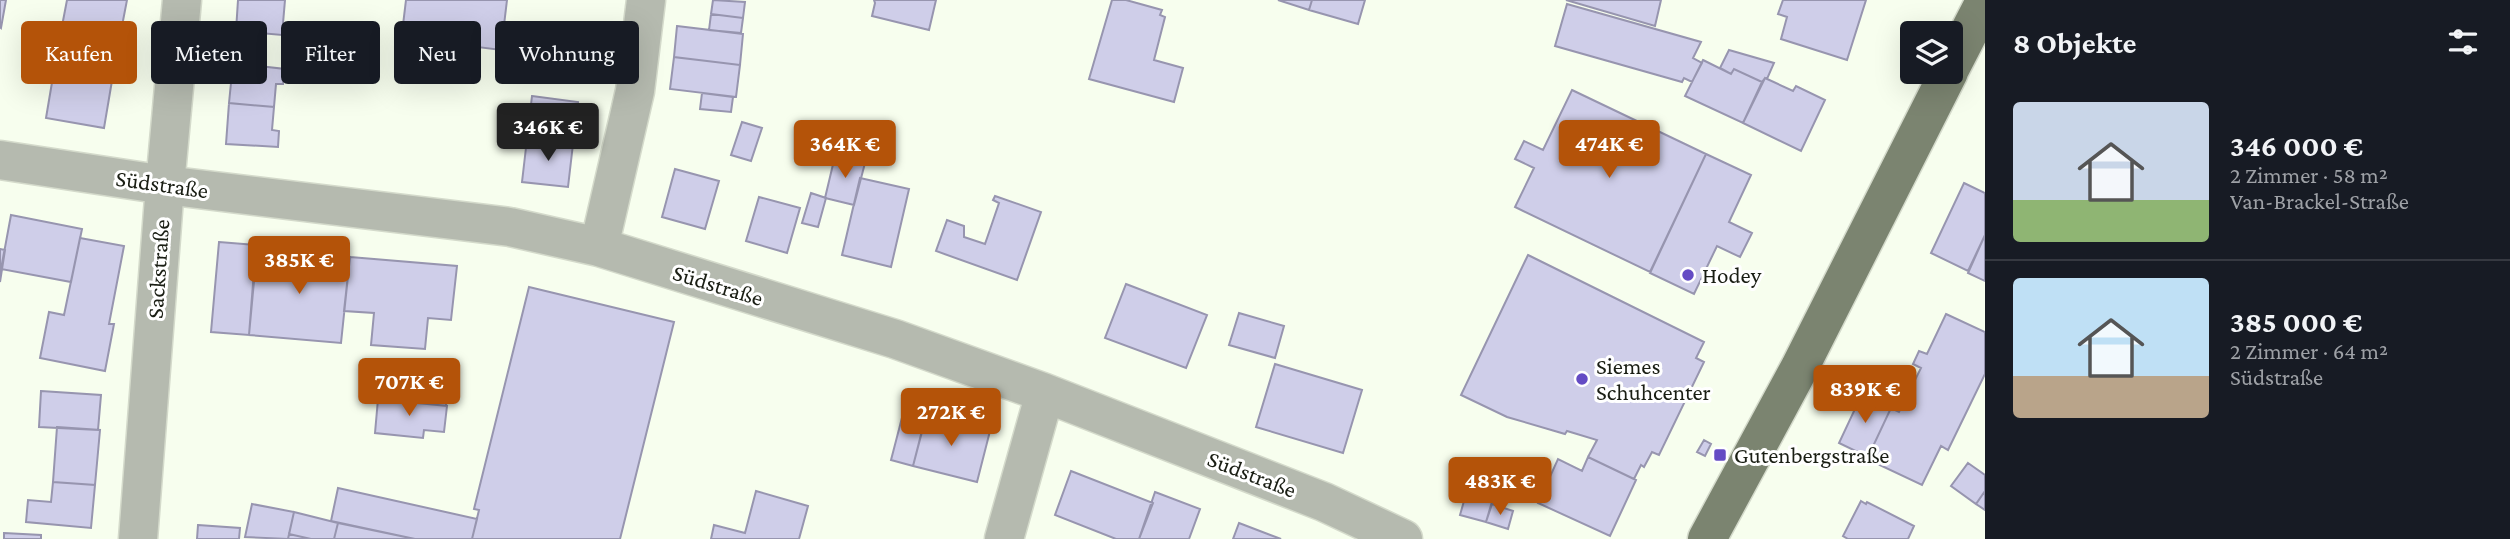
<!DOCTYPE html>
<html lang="de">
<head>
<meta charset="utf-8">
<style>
	:root { --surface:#171b24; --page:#20242c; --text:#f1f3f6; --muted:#9ea1a6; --line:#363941; --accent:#b45309 }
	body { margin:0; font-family:"Crimson Pro",serif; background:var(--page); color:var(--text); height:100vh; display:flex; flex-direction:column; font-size:26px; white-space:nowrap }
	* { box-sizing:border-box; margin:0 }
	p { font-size:23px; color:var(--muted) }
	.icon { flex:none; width:38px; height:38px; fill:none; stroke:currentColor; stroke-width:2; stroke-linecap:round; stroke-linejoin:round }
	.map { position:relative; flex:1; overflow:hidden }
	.sheet { display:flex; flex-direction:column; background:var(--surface); width:525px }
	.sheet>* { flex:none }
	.hud { position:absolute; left:21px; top:21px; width:665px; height:63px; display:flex; gap:14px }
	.tools { position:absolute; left:1900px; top:21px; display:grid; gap:14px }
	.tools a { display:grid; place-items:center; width:63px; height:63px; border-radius:7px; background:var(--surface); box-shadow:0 7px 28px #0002; font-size:35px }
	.price { position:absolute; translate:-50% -60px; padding:0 16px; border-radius:7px; background:var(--accent); color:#fff; font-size:23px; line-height:46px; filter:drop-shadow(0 2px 4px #0008) }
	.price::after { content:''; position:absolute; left:50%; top:42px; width:21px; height:16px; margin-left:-10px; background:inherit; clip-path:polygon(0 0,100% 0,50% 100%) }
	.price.active { background:#222; color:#fff }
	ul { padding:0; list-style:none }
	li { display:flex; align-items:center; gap:21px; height:175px; padding:0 28px }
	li+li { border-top:2px solid var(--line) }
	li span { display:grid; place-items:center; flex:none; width:196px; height:140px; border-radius:7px; color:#555 }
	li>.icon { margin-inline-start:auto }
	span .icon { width:84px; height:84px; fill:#fffc; stroke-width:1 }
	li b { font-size:30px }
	h2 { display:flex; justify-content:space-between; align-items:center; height:84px; padding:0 28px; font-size:30px }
	.chip { padding:0 24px; border-radius:7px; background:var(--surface); box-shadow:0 7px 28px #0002; font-size:24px; line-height:63px }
	.chip.active { background:var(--accent); color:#fff }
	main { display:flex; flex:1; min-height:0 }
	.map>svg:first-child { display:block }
	.building { fill:#cfcee9; stroke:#9795af; stroke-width:2 }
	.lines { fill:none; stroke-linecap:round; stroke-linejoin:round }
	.minor-casing { stroke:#d4dacb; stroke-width:41 }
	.major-casing { stroke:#d4dacb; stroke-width:41 }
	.minor { stroke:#b5baaf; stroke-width:38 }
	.major { stroke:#7b8470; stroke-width:38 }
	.poi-dot { fill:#644bc4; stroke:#fff; stroke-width:2.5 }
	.labels { text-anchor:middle; stroke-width:6; stroke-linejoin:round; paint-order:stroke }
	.street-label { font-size:23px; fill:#1a1e14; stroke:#fff }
	.poi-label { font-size:23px; fill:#1a1e14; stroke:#fff; text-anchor:start }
</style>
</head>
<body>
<main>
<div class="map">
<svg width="1985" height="539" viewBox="0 0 1985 539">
	<rect width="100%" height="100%" fill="#f7feee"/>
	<path class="building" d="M 0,0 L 6,0 L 1,28 L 0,27 Z
		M 67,0 L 127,0 L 116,57 L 58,47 Z
		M 238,0 L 285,0 L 282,35 L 236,31 Z
		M 406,0 L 507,0 L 501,50 L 462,45 L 461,52 L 408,46 L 411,26 L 403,25 Z
		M 713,0 L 745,2 L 743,18 L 711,14 Z
		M 874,0 L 936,0 L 929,30 L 872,16 L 875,3 Z
		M 1112,0 L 1126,0 L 1162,10 L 1160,15 L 1165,17 L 1154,60 L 1183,68 L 1174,102 L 1089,79 Z
		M 1278,0 L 1312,0 L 1309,10 Z
		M 1312,0 L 1365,0 L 1358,24 L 1309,10 Z
		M 1566,0 L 1661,0 L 1655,26 Z
		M 1783,0 L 1866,0 L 1847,60 L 1781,39 L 1787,17 L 1778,14 Z
		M 1567,4 L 1701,42 L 1693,58 L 1702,63 L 1692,82 L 1684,78 L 1682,82 L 1555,46 Z
		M 711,14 L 743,18 L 741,33 L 709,30 Z
		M 677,26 L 743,34 L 740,65 L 674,57 Z
		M 58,47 L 116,57 L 104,128 L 46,118 Z
		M 1729,50 L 1774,63 L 1767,79 L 1765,78 L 1762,82 L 1734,69 L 1731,74 L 1720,68 Z
		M 674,57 L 740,65 L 736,97 L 670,89 Z
		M 1703,60 L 1731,74 L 1734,69 L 1762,82 L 1743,123 L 1685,96 Z
		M 233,63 L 285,69 L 283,84 L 276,84 L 274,107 L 229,103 Z
		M 1765,78 L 1793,91 L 1796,86 L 1825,100 L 1801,151 L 1743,123 Z
		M 1572,90 L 1706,154 L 1650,272 L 1515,207 L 1534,168 L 1515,159 L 1524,141 L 1543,150 Z
		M 702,93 L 733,97 L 731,112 L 700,109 Z
		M 532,96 L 578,102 L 573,144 L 527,139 Z
		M 229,103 L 274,107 L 272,130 L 279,131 L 278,147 L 226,144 Z
		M 742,122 L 762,128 L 751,161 L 731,155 Z
		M 527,139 L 573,144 L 568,187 L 522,182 Z
		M 1706,154 L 1751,175 L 1729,222 L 1752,233 L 1740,257 L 1717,246 L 1694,294 L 1650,273 Z
		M 835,156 L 865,163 L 854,205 L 825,198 Z
		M 675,169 L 719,181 L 705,229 L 662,217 Z
		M 860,178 L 909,189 L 891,267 L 842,255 Z
		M 1964,183 L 1985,193 L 1985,235 L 1968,271 L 1931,253 Z
		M 811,193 L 826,198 L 818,227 L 802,223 Z
		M 995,196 L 1041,212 L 1017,280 L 936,251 L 947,220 L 964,226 L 964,237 L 985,244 L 999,203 L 993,200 Z
		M 759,197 L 800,208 L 787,253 L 746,241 Z
		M 11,215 L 82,229 L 71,282 L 1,269 Z
		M 1985,235 L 1985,281 L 1968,273 Z
		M 80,238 L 124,246 L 109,324 L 114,324 L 105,371 L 40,358 L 49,312 L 64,315 Z
		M 219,242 L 256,245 L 249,335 L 211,332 Z
		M 0,249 L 5,250 L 0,282 Z
		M 257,249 L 350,257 L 341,343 L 249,335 Z
		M 1528,255 L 1704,342 L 1696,358 L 1704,362 L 1659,455 L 1652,452 L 1644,467 L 1641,465 L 1634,479 L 1588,457 L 1597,440 L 1567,431 L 1565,434 L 1507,417 L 1461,395 Z
		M 350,257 L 457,266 L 451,320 L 428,318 L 425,349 L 371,345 L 374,313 L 344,311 Z
		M 1126,284 L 1207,315 L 1186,368 L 1105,338 Z
		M 529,287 L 674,322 L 620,539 L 472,539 L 479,510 L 474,509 Z
		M 1239,313 L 1284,326 L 1275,358 L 1229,345 Z
		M 1946,314 L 1985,332 L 1985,374 L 1948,450 L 1941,446 L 1922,485 L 1867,459 L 1891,408 L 1899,412 L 1921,368 L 1913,364 L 1919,351 L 1927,354 Z
		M 1275,364 L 1362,390 L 1343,453 L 1256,427 Z
		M 382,380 L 448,386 L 446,406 L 380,399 Z
		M 41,391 L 101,395 L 98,430 L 39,427 Z
		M 1862,394 L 1891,408 L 1868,457 L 1839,443 Z
		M 378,399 L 447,406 L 444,432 L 424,430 L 423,438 L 375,433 Z
		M 928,409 L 943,412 L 941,419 L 990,431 L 977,482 L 913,466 Z
		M 904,410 L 926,415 L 913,466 L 891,460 Z
		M 57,427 L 100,430 L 95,485 L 53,482 Z
		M 1704,440 L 1711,444 L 1705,456 L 1697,452 Z
		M 1588,457 L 1636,480 L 1610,536 L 1538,503 L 1558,459 L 1582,471 Z
		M 1968,463 L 1985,475 L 1985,491 L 1976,504 L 1951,486 Z
		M 1071,471 L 1153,503 L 1139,539 L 1116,539 L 1055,515 Z
		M 53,482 L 95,485 L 91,528 L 26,522 L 28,500 L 51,502 Z
		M 1468,487 L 1494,495 L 1486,522 L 1460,515 Z
		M 338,488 L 477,519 L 472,539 L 415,539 L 331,521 Z
		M 756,491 L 808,506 L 799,539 L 711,539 L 714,525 L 745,533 Z
		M 1985,491 L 1985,510 L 1976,504 Z
		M 1155,492 L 1200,509 L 1189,539 L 1139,539 Z
		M 1861,501 L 1866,504 L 1867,502 L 1914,526 L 1908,539 L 1848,539 L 1843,536 Z
		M 252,504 L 294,512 L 288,539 L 245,537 Z
		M 1492,504 L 1513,511 L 1508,529 L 1486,522 Z
		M 294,512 L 338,523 L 334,539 L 311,539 L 289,534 Z
		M 338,523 L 415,539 L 334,539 Z
		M 1239,523 L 1281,539 L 1233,539 Z
		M 198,525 L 240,528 L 239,539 L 197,539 Z
		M 4,533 L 41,535 L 41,539 L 4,539 Z
		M 289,534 L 311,539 L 288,539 Z"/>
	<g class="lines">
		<defs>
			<path id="minor" d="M 0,160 L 165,185 L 510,227 L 599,247 L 895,339 L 1045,393 L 1324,502 L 1403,539
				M 599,247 L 635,91 L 646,0
				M 138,539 L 165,185 L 182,0
				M 1004,539 L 1045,393"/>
			<path id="major" d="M 1951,67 L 1985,1
				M 1707,539 L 1800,367 L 1949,72"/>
		</defs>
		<use href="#minor" class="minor-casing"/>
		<use href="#major" class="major-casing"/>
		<use href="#minor" class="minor"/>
		<use href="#major" class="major"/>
	</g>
	<g class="poi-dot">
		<circle cx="1688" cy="275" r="7"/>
		<circle cx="1582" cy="379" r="7"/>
		<rect x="1713" y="448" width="14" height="14" rx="3.5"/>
	</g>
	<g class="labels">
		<g class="street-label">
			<text transform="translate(162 184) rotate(8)" y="8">Südstraße</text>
			<text transform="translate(158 269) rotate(-86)" y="8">Sackstraße</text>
			<text transform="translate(718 285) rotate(17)" y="8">Südstraße</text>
			<text transform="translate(1252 474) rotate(21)" y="8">Südstraße</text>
		</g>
		<g class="poi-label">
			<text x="1702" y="283">Hodey</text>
			<text x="1596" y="374">Siemes<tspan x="1596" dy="26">Schuhcenter</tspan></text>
			<text x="1734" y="463">Gutenbergstraße</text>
		</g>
	</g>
</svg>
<div class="tools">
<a><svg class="icon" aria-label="layers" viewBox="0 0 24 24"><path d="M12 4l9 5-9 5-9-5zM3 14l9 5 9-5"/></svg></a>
</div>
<b class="price active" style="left:548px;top:163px">346K €</b>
<b class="price" style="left:845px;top:180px">364K €</b>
<b class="price" style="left:1609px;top:180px">474K €</b>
<b class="price" style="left:299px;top:296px">385K €</b>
<b class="price" style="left:409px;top:418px">707K €</b>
<b class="price" style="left:1865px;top:425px">839K €</b>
<b class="price" style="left:951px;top:448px">272K €</b>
<b class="price" style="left:1500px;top:517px">483K €</b>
<div class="hud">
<a class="chip active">Kaufen</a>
<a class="chip">Mieten</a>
<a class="chip">Filter</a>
<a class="chip">Neu</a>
<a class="chip">Wohnung</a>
</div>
</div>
<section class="sheet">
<h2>8 Objekte<svg class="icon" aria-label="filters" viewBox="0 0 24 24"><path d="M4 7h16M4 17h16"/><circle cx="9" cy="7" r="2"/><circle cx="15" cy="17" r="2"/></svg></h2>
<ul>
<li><span style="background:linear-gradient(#c9d6e8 70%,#8fb573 0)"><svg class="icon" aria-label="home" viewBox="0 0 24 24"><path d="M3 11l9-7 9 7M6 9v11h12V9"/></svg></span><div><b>346 000 €</b><p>2 Zimmer · 58 m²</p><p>Van-Brackel-Straße</p></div></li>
<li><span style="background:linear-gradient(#bfe0f5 70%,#b9a48a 0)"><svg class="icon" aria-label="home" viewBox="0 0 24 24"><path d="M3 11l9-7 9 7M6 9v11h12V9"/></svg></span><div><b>385 000 €</b><p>2 Zimmer · 64 m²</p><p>Südstraße</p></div></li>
</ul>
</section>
</main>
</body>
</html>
